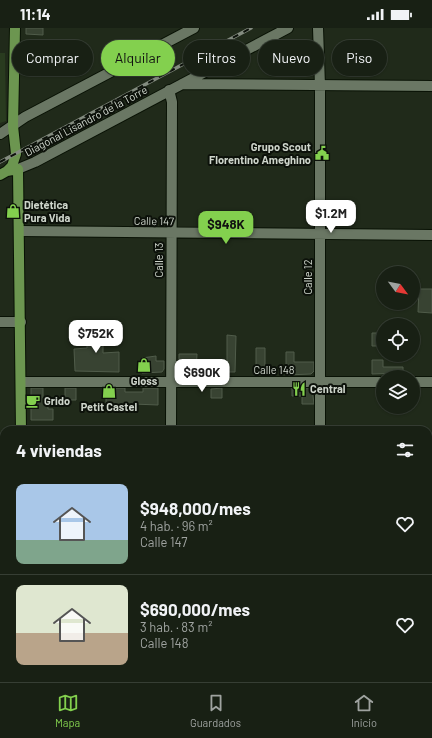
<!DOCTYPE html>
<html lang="es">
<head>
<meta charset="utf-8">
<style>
	:root { --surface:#182014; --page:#252d22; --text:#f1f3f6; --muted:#9fa3a0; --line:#363e34; --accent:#83d04e }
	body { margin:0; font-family:Barlow,sans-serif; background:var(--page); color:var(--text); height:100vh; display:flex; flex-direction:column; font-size:15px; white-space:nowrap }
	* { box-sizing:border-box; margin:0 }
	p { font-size:13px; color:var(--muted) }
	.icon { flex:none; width:22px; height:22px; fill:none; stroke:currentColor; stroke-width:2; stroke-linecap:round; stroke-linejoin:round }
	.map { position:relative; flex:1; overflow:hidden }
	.details { position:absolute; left:0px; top:398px; width:432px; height:256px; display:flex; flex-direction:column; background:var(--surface); border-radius:12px 12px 0 0; box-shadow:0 1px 3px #0004,0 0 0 1px var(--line) }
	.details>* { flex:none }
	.top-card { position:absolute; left:12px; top:12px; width:408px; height:36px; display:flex; gap:8px }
	.needle { width:26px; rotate:122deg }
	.buttons { position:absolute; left:376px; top:238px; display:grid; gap:8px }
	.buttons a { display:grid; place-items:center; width:44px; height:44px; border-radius:50%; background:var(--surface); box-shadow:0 1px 3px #0004,0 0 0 1px var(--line); font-size:20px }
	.price { position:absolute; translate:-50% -34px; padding:0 9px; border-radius:8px; background:#fff; color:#222; font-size:13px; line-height:26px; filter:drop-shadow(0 1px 2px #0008) }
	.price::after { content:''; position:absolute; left:50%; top:24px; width:12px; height:9px; margin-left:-6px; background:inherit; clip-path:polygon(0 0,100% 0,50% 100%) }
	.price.active { background:var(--accent); color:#111 }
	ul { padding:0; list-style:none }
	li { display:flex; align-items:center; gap:12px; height:100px; padding:0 16px }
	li+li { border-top:1px solid var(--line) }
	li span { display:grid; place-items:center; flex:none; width:112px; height:80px; border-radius:8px; color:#555 }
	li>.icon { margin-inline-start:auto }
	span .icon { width:48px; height:48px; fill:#fffc; stroke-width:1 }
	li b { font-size:17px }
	h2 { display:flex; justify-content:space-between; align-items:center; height:48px; padding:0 16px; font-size:17px }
	.chip { padding:0 14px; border-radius:18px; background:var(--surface); box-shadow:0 1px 3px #0004,0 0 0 1px var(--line); font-size:14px; line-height:36px }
	.chip.active { background:var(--accent); color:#111 }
	.status { display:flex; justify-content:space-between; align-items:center; height:28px; padding:0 20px; background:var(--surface); direction:ltr }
	.status svg { height:11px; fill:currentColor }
	.menu { display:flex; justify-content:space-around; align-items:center; height:56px; border-top:1px solid var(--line); background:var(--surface); font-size:11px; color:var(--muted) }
	.menu a { display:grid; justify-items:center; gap:2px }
	.menu .active { color:var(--accent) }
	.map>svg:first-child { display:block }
	.green { fill:#293b1f }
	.building { fill:#384332; stroke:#505c4a }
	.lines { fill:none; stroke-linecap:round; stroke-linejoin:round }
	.minor-casing { stroke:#091205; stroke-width:12 }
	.major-casing { stroke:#091205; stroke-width:12 }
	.minor { stroke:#6a7764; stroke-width:10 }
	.major { stroke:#6c9650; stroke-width:10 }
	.rail-casing { stroke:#848c80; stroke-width:3.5 }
	.rail { stroke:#0c110a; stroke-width:2; stroke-dasharray:6; stroke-linecap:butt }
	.labels { text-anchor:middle; stroke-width:4; stroke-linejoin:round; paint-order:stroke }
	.street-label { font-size:11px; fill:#ced5cb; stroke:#0c110a }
	.poi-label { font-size:11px; font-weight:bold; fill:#ced5cb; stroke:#0c110a; text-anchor:start }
</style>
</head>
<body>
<div class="status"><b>11:14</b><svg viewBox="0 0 49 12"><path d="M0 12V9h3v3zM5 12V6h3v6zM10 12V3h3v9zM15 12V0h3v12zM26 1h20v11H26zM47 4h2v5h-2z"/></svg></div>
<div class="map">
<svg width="432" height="654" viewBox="0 0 432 654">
	<rect width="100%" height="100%" fill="#202a1a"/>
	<path class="green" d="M 0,25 L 5,25 L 6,93 L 0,95 Z"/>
	<path class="building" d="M 26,0 L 43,0 L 43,7 L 26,6 Z
		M 419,261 L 432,261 L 432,285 L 418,284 Z
		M 87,297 L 103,297 L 103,325 L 119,324 L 119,344 L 75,343 L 74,321 L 87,320 Z
		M 372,305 L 382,305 L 382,318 L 372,318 Z
		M 227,307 L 236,308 L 235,344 L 227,344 Z
		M 256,320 L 265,320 L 265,344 L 256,344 Z
		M 286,324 L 294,324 L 294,334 L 314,334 L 314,343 L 311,346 L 286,347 Z
		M 179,326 L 197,326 L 196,345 L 181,346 L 179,344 Z
		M 156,328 L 156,333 L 164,333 L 164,341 L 162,344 L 142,345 L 142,330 Z
		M 372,332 L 383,332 L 383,339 L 403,339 L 403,345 L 372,346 Z
		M 31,360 L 43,360 L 43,370 L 48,370 L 48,381 L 53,381 L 53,392 L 31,392 Z
		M 65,360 L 76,360 L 76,372 L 65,372 Z
		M 106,360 L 125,360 L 125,364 L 143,364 L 143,360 L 158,360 L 158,377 L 133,376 L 133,378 L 115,379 L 115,381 L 106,382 Z
		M 222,360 L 222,370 L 211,370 L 211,361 Z
		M 292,360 L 312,360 L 314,376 L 302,376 L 302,368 L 292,368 Z"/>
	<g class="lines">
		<defs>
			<path id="minor" d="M 318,0 L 320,58 L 320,402
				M 182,56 L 432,58
				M 169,62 L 172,74 L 171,402
				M 0,106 L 25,89 L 194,0
				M 18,141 L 35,134 L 288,0
				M 20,203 L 432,207
				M 0,294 L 21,294
				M 21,354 L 383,354
				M 413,354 L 432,354
				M 0,431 L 4,431
				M 0,504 L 4,504
				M 428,504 L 432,504
				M 428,614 L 432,614
				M 0,628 L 4,628
				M 173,650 L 173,654
				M 322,650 L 322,654"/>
			<path id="major" d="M 7,143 L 12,138 L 16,126 L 13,98 L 15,0
				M 0,147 L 7,143 L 18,141 L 21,402
				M 22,650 L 23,654"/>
		</defs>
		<use href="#minor" class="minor-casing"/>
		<use href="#major" class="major-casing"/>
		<use href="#minor" class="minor"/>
		<use href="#major" class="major"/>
		<defs>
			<path id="rail" d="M 0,134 L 251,0"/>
		</defs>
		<use href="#rail" class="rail-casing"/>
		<use href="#rail" class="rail"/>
	</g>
	<defs>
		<symbol id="civic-bare" viewBox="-9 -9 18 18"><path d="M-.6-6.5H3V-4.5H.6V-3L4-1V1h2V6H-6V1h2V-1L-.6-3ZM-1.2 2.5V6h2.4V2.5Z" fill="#83d04e" stroke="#0c110a" stroke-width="2.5" paint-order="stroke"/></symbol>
		<symbol id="shop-bare" viewBox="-9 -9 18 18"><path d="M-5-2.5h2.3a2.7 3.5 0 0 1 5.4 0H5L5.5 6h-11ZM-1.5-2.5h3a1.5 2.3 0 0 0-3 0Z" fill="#83d04e" stroke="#0c110a" stroke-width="2.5" paint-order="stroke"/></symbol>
		<symbol id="restaurant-bare" viewBox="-9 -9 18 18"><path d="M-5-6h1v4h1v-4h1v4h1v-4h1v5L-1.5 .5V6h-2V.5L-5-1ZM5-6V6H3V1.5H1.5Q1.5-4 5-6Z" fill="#83d04e" stroke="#0c110a" stroke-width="2.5" paint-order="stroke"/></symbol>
		<symbol id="cafe-bare" viewBox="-9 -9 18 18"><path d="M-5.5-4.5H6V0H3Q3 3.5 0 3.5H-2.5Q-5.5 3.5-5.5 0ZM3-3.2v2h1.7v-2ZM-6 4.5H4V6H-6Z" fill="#83d04e" stroke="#0c110a" stroke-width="2.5" paint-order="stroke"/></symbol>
	</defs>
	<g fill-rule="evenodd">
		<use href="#civic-bare" x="312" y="115" width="20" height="20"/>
		<use href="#shop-bare" x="3" y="173" width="20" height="20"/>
		<use href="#shop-bare" x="134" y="327" width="20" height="20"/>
		<use href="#restaurant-bare" x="289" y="351" width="20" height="20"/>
		<use href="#shop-bare" x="99" y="353" width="20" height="20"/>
		<use href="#cafe-bare" x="23" y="363" width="20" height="20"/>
	</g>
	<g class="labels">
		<g class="street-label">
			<text transform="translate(86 93) rotate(-28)" y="4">Diagonal Lisandro de la Torre</text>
			<text transform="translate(154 193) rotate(1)" y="4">Calle 147</text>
			<text transform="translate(159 232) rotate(-90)" y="4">Calle 13</text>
			<text transform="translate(308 249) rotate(-90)" y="4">Calle 12</text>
			<text x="274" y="346">Calle 148</text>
		</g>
		<g class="poi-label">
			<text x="311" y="123" text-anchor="end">Grupo Scout<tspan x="311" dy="13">Florentino Ameghino</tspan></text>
			<text x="24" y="181">Dietética<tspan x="24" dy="13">Pura Vida</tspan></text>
			<text x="144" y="357" text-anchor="middle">Gloss</text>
			<text x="310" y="365">Central</text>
			<text x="44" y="377">Grido</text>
			<text x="109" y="383" text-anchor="middle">Petit Castel</text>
		</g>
	</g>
</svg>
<div class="buttons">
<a><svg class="needle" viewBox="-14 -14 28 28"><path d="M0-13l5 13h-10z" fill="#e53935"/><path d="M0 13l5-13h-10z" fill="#9fa3a0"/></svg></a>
<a><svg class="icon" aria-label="locate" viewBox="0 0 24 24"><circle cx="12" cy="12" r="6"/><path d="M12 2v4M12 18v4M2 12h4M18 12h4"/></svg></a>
<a><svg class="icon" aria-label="layers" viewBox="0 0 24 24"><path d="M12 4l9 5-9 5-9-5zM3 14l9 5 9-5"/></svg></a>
</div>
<b class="price" style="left:331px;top:206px">$1.2M</b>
<b class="price active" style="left:226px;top:217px">$948K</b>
<b class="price" style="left:96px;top:326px">$752K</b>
<b class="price" style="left:202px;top:365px">$690K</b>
<div class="top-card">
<a class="chip">Comprar</a>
<a class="chip active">Alquilar</a>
<a class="chip">Filtros</a>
<a class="chip">Nuevo</a>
<a class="chip">Piso</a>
</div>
<section class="details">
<h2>4 viviendas<svg class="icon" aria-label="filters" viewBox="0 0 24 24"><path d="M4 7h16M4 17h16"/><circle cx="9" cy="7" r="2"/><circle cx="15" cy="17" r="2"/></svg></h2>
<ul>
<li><span style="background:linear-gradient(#a9c7e8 70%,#7fa58c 0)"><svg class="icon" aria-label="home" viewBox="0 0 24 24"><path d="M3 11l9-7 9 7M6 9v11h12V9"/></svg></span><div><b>$948,000/mes</b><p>4 hab. · 96 m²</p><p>Calle 147</p></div><svg class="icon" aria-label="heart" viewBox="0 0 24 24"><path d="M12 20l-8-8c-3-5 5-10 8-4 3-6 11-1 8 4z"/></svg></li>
<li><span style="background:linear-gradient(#dfe7d0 60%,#b9a48a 0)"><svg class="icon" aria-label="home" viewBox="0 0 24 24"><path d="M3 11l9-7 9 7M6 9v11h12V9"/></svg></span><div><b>$690,000/mes</b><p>3 hab. · 83 m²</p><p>Calle 148</p></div><svg class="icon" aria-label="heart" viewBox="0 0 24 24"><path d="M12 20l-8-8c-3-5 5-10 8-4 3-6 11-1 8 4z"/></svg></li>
</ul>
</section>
</div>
<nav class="menu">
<a class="active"><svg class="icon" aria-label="map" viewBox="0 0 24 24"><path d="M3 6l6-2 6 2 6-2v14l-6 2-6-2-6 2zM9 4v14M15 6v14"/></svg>Mapa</a>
<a><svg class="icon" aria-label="saved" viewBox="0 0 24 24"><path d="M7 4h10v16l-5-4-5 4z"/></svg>Guardados</a>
<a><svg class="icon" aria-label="home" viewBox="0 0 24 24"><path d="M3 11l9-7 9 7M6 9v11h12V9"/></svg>Inicio</a>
</nav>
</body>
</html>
